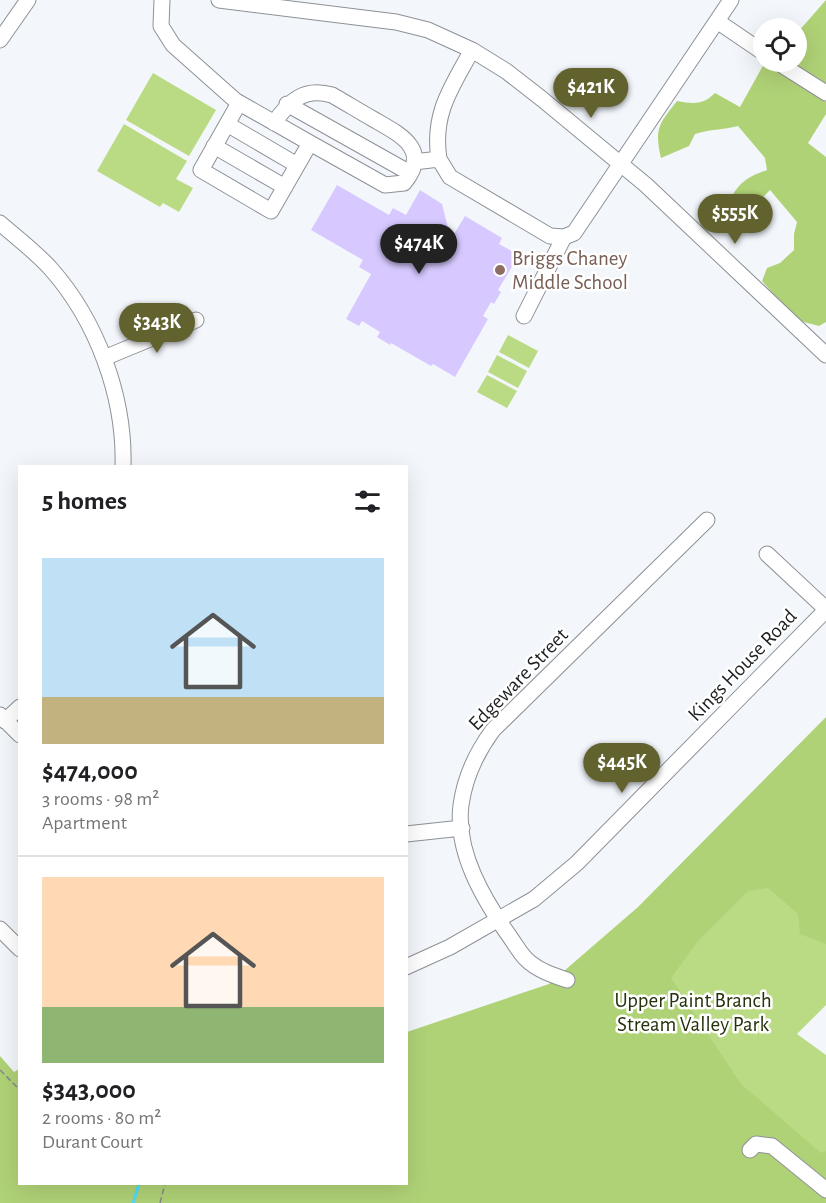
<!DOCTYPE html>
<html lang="en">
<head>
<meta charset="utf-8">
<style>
	:root { --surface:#fff; --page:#f6f6f6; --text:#202124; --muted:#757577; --line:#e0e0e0; --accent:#62622f }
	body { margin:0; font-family:"Alegreya Sans",sans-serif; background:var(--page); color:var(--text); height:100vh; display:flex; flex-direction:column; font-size:22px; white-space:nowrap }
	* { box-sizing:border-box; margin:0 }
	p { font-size:20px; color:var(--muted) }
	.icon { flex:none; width:33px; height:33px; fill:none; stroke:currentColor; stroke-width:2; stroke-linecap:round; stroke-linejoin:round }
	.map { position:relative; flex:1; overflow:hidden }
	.drawer { position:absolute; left:18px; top:465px; width:390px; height:720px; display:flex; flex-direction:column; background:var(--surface); border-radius:0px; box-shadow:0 6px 24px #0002 }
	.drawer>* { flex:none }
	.tools { position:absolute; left:753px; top:18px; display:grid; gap:12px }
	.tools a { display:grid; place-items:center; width:54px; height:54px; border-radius:50%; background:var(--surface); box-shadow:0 6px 24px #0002; font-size:30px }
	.price { position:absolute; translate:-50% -51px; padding:0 14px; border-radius:21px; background:var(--accent); color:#fff; font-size:20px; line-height:39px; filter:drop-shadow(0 2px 3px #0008) }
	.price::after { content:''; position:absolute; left:50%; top:36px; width:18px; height:14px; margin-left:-9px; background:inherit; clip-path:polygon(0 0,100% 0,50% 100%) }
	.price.selected { background:#222; color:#fff }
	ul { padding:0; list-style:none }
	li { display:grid; align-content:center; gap:12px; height:318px; padding:0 24px }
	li+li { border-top:2px solid var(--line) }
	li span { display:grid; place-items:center; height:186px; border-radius:0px; color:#555 }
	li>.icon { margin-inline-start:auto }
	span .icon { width:108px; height:108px; fill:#fffc; stroke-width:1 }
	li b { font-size:26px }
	h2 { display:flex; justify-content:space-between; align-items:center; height:72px; padding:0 24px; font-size:26px }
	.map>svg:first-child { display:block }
	.green { fill:#badb84 }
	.forest { fill:#b0d276 }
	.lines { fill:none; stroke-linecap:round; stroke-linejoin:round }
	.stream { stroke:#4edbfa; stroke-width:3 }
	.building { fill:#d7c9ff }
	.minor-casing { stroke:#8d9196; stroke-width:17 }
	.path { stroke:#86898c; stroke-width:1.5; stroke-dasharray:6 3; stroke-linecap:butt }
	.minor { stroke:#fff; stroke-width:15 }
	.education-dot { fill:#8d6e63; stroke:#fff; stroke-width:2 }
	.labels { text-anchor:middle; stroke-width:5; stroke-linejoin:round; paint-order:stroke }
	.education-label { font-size:21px; fill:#785e54; stroke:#fff; text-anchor:start }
	.street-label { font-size:21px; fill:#1d1e20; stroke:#fff }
	.park-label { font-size:21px; fill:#25320b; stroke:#fff }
</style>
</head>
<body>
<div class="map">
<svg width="826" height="1203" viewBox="0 0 826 1203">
	<rect width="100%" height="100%" fill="#f3f7fc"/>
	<path class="green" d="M 153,73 L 216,110 L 189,156 L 126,120 Z
		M 124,124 L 187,161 L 176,179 L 193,188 L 179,212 L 163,203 L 160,207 L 97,171 Z
		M 508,335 L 538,351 L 529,368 L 499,352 Z
		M 497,355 L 527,371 L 518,388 L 488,372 Z
		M 487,375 L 517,391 L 507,408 L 477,392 Z
		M 826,756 L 826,1005 L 797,1034 L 826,1055 L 826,1203 L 0,1203 L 0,1064 L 20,1184 L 406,1184 L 556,1003 Z"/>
	<path class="forest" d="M 826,0 L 826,86 L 788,62 L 796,62 L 797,33 Z
		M 765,62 L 826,102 L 826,114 L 808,143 L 826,157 L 826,322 L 819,326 L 796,320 L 762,281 L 767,268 L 780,263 L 794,250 L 794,234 L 797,222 L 770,190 L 735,226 L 723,212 C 736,188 740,179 767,170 L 765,158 L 738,126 C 723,130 710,129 695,134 L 689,146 L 661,158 C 654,128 659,124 677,101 C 694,104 703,105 715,93 L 740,107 Z
		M 826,717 L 826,944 L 800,934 L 798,914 L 768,888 L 748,891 L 698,941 L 671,978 L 741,1084 L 821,1153 L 826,1151 L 826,1203 L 0,1203 L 0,1056 L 14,1072 L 19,1069 L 20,1184 L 406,1184 L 407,1032 L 549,984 L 638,907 Z"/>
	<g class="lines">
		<path class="stream" d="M 133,1203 L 139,1184"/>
	</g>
	<path class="building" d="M 337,185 L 389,215 L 393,208 L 406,215 L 420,190 L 442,204 L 451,239 L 465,216 L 502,238 L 499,244 L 519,255 L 498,290 L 501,292 L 494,304 L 491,302 L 483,316 L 488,319 L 455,377 L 433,364 L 431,366 L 391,343 L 390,345 L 377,337 L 380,332 L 362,321 L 359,326 L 346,319 L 371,274 L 359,267 L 363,260 L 311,230 Z"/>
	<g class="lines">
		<defs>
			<path id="minor" d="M 162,0 L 161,26 L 173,45 L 236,101 L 310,143 L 271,211 L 201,170 L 239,103
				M 219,0 L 396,22 L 428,30 L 472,50 L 506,71 L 542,99 L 646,185 L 826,355
				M 717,21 L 764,53
				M 0,40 L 28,0
				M 777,62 L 826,93
				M 287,104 L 410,173
				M 274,123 C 289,101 304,87 332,95 C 346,103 359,111 373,119 C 399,134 432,149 404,183 L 385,185 L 310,143
				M 227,124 L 297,165
				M 214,146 L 285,187
				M 439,159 C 432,114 451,88 472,50
				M 414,162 L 439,159 L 450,177 L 550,236 L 564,237 L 574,233 L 731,0
				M 0,223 C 17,238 36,252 51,269 C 97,321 125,397 123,466
				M 524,316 L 564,237
				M 104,358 L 196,320
				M 767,554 L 826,609
				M 0,715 L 20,735
				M 5,721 L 20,707
				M 406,834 L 462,828
				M 0,929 L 20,949
				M 406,967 L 450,947 L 534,899 L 577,863 L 826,610
				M 567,980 C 552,975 537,970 526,959 C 520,953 515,944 510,937 C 484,900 455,852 461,805 C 465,776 476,753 493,730 L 707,520
				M 750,1150 L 756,1144 L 772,1146 L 826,1190"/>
		</defs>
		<use href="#minor" class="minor-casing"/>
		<path class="path" d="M 0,1070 L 20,1090
			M 160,1203 L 165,1184"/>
		<use href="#minor" class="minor"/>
	</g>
	<circle class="education-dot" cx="500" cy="270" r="6"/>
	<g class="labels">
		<g class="education-label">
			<text x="512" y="265">Briggs Chaney<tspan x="512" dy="24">Middle School</tspan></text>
		</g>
		<g class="street-label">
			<text transform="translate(742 665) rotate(-46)" y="7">Kings House Road</text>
			<text transform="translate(518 679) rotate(-46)" y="7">Edgeware Street</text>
		</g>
		<g class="park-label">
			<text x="693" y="1007">Upper Paint Branch<tspan x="693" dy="24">Stream Valley Park</tspan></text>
		</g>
	</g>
</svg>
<div class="tools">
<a><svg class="icon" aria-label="locate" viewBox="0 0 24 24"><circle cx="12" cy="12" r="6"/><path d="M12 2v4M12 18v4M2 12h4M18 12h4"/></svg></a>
</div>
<b class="price" style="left:591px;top:119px">$421K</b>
<b class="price" style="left:735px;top:245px">$555K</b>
<b class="price selected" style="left:419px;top:275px">$474K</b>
<b class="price" style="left:157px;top:354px">$343K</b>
<b class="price" style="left:622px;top:794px">$445K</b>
<section class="drawer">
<h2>5 homes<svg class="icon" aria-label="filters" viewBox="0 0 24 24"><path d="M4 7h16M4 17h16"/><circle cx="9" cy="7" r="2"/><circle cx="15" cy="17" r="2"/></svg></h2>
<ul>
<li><span style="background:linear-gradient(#bfe0f5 75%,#c2b280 0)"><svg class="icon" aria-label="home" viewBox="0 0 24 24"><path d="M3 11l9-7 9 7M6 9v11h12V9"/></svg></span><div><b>$474,000</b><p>3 rooms · 98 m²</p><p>Apartment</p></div></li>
<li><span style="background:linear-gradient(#ffd9b3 70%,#8fb573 0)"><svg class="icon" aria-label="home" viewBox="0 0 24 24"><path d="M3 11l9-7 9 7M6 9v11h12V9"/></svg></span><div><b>$343,000</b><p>2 rooms · 80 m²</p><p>Durant Court</p></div></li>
</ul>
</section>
</div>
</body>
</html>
